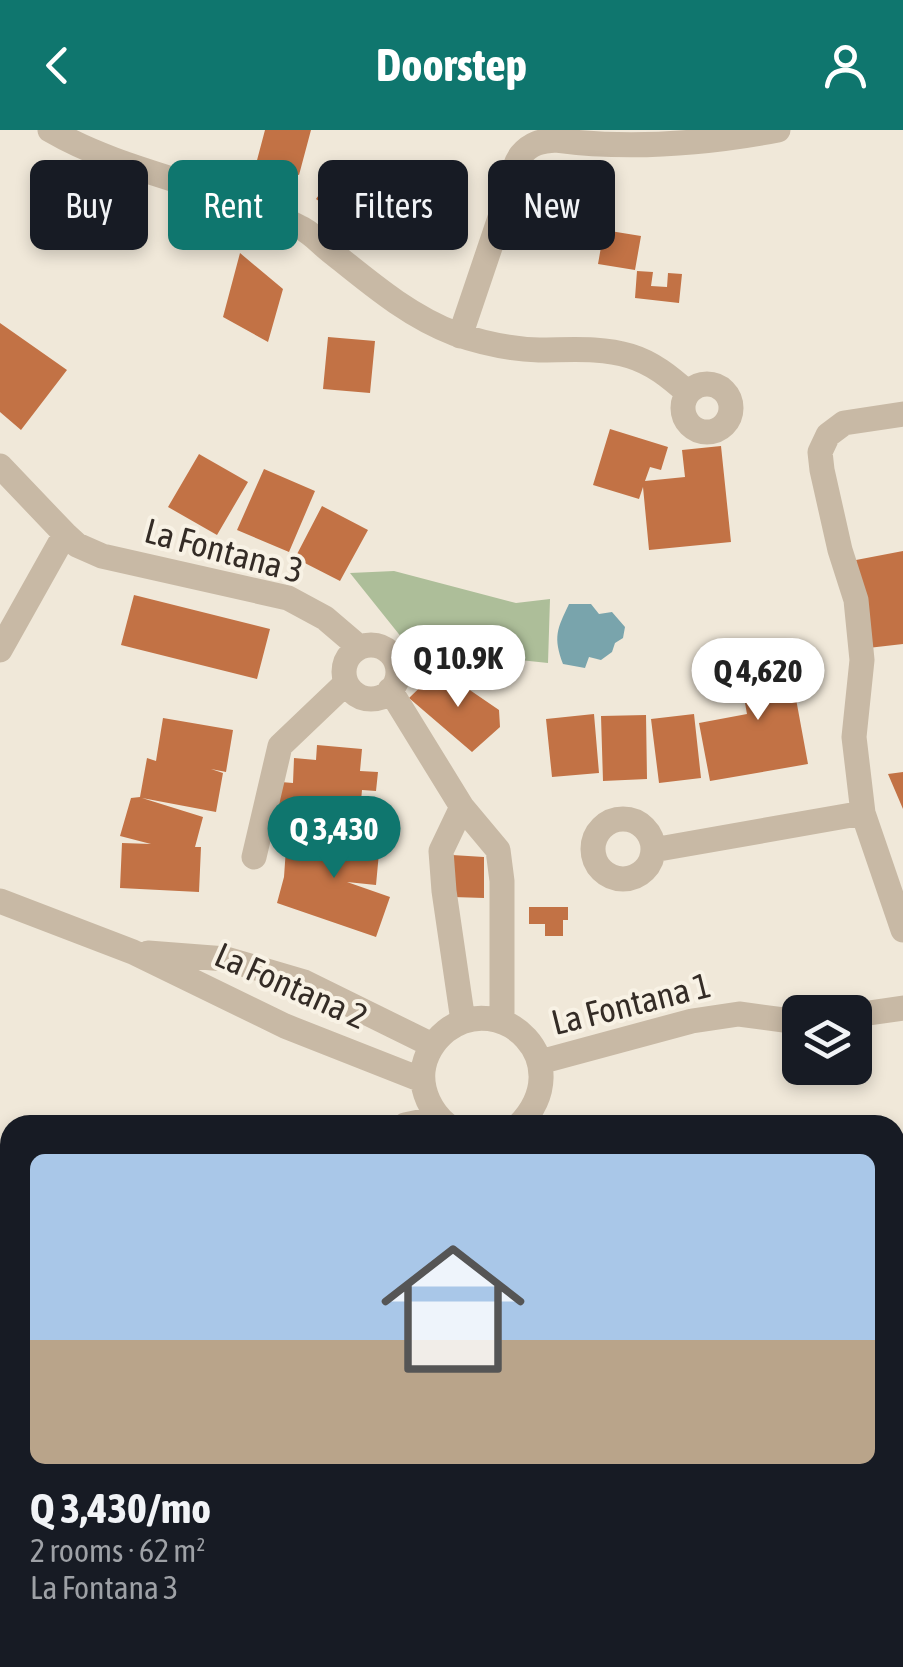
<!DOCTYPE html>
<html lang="en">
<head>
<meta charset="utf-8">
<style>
	:root { --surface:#171b24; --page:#20242c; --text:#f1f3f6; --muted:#9ea1a6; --line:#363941; --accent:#0f766e }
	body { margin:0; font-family:"Asap Condensed",sans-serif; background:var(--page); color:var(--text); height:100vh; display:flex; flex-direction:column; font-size:38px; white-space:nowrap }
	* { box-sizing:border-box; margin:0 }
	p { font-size:32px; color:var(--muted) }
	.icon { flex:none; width:55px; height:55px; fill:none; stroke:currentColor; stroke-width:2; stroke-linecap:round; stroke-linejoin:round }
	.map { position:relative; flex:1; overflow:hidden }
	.sheet { position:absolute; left:0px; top:985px; width:905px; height:552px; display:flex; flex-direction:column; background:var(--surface); border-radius:30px 30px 0 0; box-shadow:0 5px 15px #0003 }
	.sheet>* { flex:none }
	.guide { position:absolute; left:30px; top:30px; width:845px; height:90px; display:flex; gap:20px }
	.controls { position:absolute; left:782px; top:865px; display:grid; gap:20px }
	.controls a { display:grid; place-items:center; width:90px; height:90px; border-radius:15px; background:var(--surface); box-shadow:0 5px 15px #0003; font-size:50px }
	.price { position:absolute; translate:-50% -85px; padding:0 22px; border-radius:35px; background:#fff; color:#222; font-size:32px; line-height:65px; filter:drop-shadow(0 2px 5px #0008) }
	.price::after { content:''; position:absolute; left:50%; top:60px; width:30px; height:22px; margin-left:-15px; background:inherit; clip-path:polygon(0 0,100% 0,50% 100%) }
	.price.selected { background:var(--accent); color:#fff }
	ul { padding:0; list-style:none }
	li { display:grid; align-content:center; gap:20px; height:530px; padding:0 30px }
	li+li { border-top:2px solid var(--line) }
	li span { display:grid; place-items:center; height:310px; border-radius:15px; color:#555 }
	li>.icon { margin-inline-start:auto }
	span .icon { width:180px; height:180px; fill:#fffc; stroke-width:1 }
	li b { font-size:42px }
	.tag { padding:0 35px; border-radius:15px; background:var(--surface); box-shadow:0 5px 15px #0003; font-size:35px; line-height:90px }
	.tag.selected { background:var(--accent); color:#fff }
	header { display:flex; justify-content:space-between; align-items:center; height:130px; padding:0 30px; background:var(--accent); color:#fff; font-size:45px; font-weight:700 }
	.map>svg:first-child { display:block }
	.green { fill:#adbe99 }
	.water { fill:#79a4ac }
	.building { fill:#c27245 }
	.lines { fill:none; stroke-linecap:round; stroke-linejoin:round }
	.minor { stroke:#c8b9a5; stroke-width:25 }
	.labels { text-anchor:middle; stroke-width:8; stroke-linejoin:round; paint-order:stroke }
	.street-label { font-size:35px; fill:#342c26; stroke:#f8f2e5 }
</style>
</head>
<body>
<header><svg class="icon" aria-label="back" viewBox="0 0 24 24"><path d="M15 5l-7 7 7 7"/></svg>Doorstep<svg class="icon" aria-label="person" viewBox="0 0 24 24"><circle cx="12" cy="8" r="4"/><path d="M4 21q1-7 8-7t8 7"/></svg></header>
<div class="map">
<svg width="903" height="1537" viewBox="0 0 903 1537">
	<rect width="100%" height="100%" fill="#f0e8d9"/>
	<path class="green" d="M 394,441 L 516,473 L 550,469 L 548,533 L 482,526 L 434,548 L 350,443 Z"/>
	<path class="water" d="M 569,474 L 591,474 L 599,484 L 612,482 L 625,497 L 623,508 L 615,513 L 612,522 L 601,530 L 589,527 L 585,538 L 563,534 C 553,507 557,499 569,474 Z"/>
	<path class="building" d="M 265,0 L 311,0 L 299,45 L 256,34 Z
		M 340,35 L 399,77 L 374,111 L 316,69 Z
		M 604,100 L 641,106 L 635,140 L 598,134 Z
		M 240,123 L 283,159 L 268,212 L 223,187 Z
		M 637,141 L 653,142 L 651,156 L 667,157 L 668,143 L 682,144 L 679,173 L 635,168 Z
		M 0,193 L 67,240 L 21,300 L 0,282 Z
		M 328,207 L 375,211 L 370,263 L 323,259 Z
		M 610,299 L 668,317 L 661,340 L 650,337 L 645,351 L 685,347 L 682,320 L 721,316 L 731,412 L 649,420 L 643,357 L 639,369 L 593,355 Z
		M 199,324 L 248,352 L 217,405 L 168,377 Z
		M 264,339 L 315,361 L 289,422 L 237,400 Z
		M 322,376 L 368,400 L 340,451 L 295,428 Z
		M 903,421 L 903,514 L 868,518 L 856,430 Z
		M 134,465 L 270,499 L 257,549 L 121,515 Z
		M 787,520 L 808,634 L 710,651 L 699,593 L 747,584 L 737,529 Z
		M 439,539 L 499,580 L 500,597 L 472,622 L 409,568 Z
		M 594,584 L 599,643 L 552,647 L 546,589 Z
		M 694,584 L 701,648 L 659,653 L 651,589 Z
		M 646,585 L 647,649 L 603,651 L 601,586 Z
		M 163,588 L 233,600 L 226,642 L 211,639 L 223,643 L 216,682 L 142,668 L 203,687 L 195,717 L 201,717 L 199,762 L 120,758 L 122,713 L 151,714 L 120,706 L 131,668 L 140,667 L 147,628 L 156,631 Z
		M 317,615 L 362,619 L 360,641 L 378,642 L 376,661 L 362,660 L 358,704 L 277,696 L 281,652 L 293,653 L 294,628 L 316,630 Z
		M 903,642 L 903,679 L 888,644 Z
		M 287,704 L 380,712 L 376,755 L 347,752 L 390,767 L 376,807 L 277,773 L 284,747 Z
		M 452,725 L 484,727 L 484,768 L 453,767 Z
		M 529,777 L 568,777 L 568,790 L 563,790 L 563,806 L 545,806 L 545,794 L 529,794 Z"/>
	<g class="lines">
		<path class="minor" d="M 50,0 C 127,45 220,55 299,97 C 311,102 319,112 329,120 C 369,152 408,186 456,204 C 482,213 511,219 539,220 C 569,220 601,217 630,226 C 653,233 670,247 688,263
			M 460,206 C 476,160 491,115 506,70 C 511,56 512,37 521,25 C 531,13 541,11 556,10 C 631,20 704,14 778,0
			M683 278a24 24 0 1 1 48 0a24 24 0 1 1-48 0Z
			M 903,284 L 844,293 L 828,305 L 820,322 L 822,340 L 840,420 L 856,470 L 862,530 L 854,607 L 863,683 L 903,800
			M 0,336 L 65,404 L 77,415 L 102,426 L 288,468 L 325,488 L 359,517
			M344 542a27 27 0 1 1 54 0a27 27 0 1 1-54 0Z
			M 0,520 L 65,404
			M 390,560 L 462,677 L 498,720 L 502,751 L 502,892
			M 462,677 L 441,721 L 444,761 L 463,891
			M593 719a30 30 0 1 1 60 0a30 30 0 1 1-60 0Z
			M 653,720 L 863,683
			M 254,727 L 280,616 L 346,553
			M 0,771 L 133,822 L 285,896 L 422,950
			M 148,823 L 226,829 L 304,852 L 432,915
			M 855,885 L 903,878
			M 540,932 L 692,891 L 739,884 L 799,892
			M 405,995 L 438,988
			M 447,995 C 431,982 421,961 423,941 C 425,925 434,911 446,901 C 501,858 580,932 519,995
			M 895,1066 L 903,1065
			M 821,1528 L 824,1537"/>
	</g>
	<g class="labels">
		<g class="street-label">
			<text transform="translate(224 421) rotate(15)" y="12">La Fontana 3</text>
			<text transform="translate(291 856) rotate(24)" y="12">La Fontana 2</text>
			<text transform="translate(631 874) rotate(-14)" y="12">La Fontana 1</text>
		</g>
	</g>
</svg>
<div class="controls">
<a><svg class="icon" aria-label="layers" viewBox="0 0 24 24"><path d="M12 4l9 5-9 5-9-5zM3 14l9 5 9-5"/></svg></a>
</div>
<b class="price" style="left:458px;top:580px">Q 10.9K</b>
<b class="price" style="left:758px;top:593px">Q 4,620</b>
<b class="price selected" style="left:334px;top:751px">Q 3,430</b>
<div class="guide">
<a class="tag">Buy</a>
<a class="tag selected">Rent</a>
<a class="tag">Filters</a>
<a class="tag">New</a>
</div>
<section class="sheet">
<ul>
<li><span style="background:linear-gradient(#a9c7e8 60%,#b9a48a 0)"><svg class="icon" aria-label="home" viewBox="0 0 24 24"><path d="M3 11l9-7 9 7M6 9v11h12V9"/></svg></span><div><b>Q 3,430/mo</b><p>2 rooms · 62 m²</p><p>La Fontana 3</p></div></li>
</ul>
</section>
</div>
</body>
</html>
